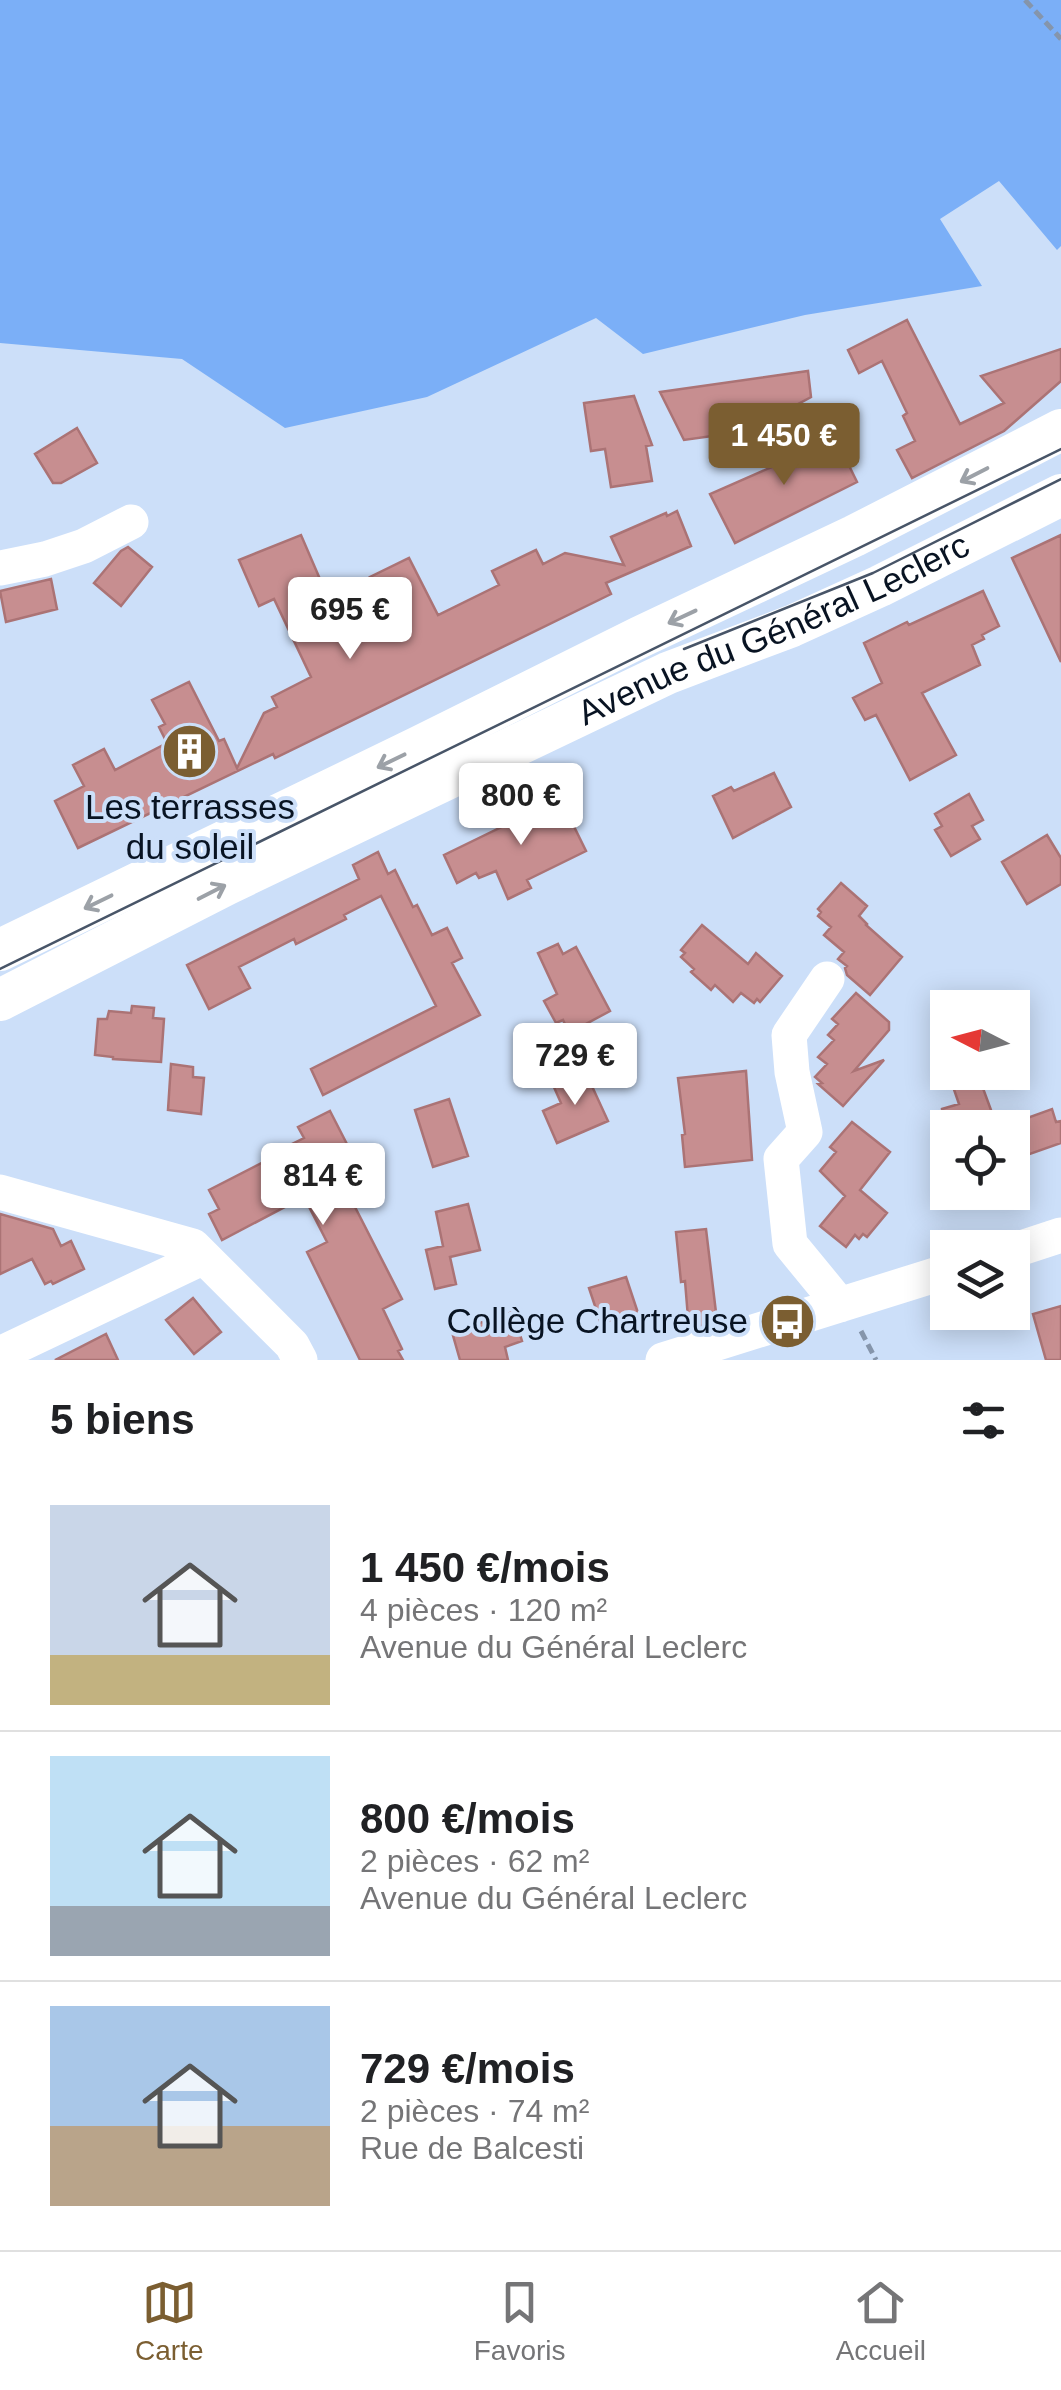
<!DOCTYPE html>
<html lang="fr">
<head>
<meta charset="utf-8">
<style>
	:root { --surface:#fff; --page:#f2f2f2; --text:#202124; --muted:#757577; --line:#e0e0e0; --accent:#7b5e31 }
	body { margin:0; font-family:Helvetica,sans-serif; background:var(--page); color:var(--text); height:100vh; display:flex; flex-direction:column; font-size:38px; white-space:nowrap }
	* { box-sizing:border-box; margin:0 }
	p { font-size:32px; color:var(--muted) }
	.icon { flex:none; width:55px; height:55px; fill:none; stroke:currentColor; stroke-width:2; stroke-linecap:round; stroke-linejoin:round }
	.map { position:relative; height:1360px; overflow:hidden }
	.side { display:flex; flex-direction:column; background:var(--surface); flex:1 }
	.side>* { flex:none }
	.needle { width:65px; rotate:276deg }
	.tools { position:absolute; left:930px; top:990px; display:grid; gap:20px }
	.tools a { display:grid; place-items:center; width:100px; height:100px; border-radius:0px; background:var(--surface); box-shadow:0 5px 25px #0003; font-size:50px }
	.price { position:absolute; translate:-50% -85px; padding:0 22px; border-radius:10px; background:#fff; color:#222; font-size:32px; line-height:65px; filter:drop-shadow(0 2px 5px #0008) }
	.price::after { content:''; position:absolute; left:50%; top:60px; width:30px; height:22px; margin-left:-15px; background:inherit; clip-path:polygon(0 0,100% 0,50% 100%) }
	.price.active { background:var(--accent); color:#fff }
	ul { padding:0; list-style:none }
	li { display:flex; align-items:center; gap:30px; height:250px; padding:0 50px }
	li+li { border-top:2px solid var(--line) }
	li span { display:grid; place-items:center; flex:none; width:280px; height:200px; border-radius:0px; color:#555 }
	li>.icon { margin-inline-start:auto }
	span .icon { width:120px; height:120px; fill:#fffc; stroke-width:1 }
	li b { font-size:42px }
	h2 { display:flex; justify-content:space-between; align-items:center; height:120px; padding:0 50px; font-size:42px }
	.tabs { display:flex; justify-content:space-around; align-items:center; height:140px; border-top:2px solid var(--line); background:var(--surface); font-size:28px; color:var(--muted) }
	.tabs a { display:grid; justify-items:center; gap:5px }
	.tabs .active { color:var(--accent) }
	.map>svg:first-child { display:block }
	.green { fill:#7baff7 }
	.building { fill:#c78e90; stroke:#ab7375; stroke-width:2.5 }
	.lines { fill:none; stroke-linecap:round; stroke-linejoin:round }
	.path { stroke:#8595ab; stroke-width:5; stroke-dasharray:10 5; stroke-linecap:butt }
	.minor { stroke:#fff; stroke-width:35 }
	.major { stroke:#fff; stroke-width:42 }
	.tram { stroke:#485568; stroke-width:2.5 }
	.oneway { stroke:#9ca1a7 }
	.labels { text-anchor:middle; stroke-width:8; stroke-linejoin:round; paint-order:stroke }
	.street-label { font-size:35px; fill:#081322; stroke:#ccdff9 }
	.poi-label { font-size:35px; fill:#081322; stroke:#ccdff9 }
</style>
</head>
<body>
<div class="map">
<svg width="1061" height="1360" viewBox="0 0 1061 1360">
	<rect width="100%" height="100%" fill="#ccdff9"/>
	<path class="green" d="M 0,0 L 1061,0 L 1061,246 L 1057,250 L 999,181 L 940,219 L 982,286 L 805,315 L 643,354 L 596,318 L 427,397 L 285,428 L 182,359 L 0,343 Z"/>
	<path class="building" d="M 907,320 L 960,424 L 1004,403 L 981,376 L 1061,349 L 1061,381 L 1004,431 L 912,478 L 897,450 L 915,441 L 903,416 L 907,413 L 882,361 L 859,373 L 848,350 Z
		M 808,371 L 811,397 L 748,431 L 684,440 L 660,392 Z
		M 634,396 L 652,445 L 646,446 L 652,481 L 611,487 L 605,449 L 591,451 L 584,403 Z
		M 77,428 L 97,463 L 61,483 L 53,483 L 35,454 Z
		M 833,433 L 857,482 L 735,543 L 710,494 L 774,466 L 773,463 Z
		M 677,511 L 691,546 L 606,583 L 611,594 L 275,758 L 273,754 L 78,848 L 55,801 L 84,786 L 73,765 L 104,749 L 115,770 L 167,743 L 159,727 L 165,724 L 152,700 L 189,682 L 219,741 L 224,739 L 237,768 L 264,713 L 277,707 L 272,697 L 311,677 L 274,599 L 259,606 L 239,560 L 301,535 L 329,600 L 372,580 L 370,577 L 409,558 L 438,615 L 499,585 L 492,571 L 536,550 L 543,564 L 565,553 L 624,565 L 611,537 L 666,513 L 667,516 Z
		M 1061,535 L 1061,662 L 1012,558 Z
		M 128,547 L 152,567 L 121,606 L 94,583 L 121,551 Z
		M 51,579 L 57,609 L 6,622 L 0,591 Z
		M 983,591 L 999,626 L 982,635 L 984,639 L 972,645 L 980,665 L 922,693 L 956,755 L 910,780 L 876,715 L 865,720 L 853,698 L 882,683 L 864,643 L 907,622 L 909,625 Z
		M 774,773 L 791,807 L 733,838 L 713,796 L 731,787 L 734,791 Z
		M 558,794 L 586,851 L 527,880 L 531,888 L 508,899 L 496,871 L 479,878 L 476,873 L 457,883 L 444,855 L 530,813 L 528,809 Z
		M 969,794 L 983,820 L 972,826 L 980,839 L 951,856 L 935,830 L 942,826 L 935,814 Z
		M 1047,835 L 1061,858 L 1061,884 L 1027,904 L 1002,862 Z
		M 378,852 L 388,874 L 395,870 L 413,907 L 417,905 L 432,935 L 447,928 L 462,958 L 452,963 L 480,1015 L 323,1095 L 311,1069 L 436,1006 L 381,896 L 344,915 L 346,919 L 296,944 L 294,939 L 239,967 L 250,988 L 209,1009 L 187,965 L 359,879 L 353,865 Z
		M 841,883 L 867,906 L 859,916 L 867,924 L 866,925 L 902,957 L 870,995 L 847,975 L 845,968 L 847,966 L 838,959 L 844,952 L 824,935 L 831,927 L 818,916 L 821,912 L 818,909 Z
		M 702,925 L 748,964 L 756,953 L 782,976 L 760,1002 L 757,999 L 754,1003 L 741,993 L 733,1002 L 715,985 L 711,990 L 691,972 L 694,969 L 681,957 L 685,953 L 681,950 Z
		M 558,944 L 563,954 L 576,947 L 610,1011 L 569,1033 L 563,1020 L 556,1023 L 544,1001 L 557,994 L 538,953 Z
		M 856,993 L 889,1022 L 889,1030 L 854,1071 L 884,1060 L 843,1106 L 818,1084 L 822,1083 L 815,1077 L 827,1064 L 818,1057 L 834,1040 L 828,1035 L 838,1024 L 832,1019 Z
		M 132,1006 L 154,1008 L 153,1018 L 164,1019 L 161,1062 L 113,1059 L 113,1057 L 95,1055 L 98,1019 L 107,1019 L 109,1011 L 131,1013 Z
		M 171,1064 L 193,1067 L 193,1077 L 204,1078 L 201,1114 L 168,1110 Z
		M 585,1071 L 608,1121 L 557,1143 L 543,1111 L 561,1103 L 553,1085 Z
		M 746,1071 L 752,1160 L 685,1167 L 682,1135 L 685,1134 L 678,1078 Z
		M 948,1072 L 977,1072 L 991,1110 L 964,1119 L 964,1128 L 944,1128 L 942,1109 L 959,1104 Z
		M 449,1099 L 468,1156 L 433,1167 L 415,1110 Z
		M 1052,1109 L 1056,1122 L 1061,1121 L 1061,1143 L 1027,1155 L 1016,1122 Z
		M 330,1111 L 369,1187 L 364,1189 L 370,1199 L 355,1207 L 402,1299 L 383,1309 L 402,1349 L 398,1351 L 403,1360 L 360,1360 L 307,1252 L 327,1242 L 304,1197 L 222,1240 L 209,1214 L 219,1209 L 209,1190 L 281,1153 L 280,1150 L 304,1138 L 298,1127 Z
		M 852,1122 L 890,1152 L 860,1190 L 887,1213 L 867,1237 L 863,1234 L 859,1239 L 855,1235 L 846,1247 L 820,1226 L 845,1196 L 820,1171 L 836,1152 L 830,1147 Z
		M 468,1204 L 480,1250 L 450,1257 L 456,1284 L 435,1289 L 426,1250 L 443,1246 L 436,1212 Z
		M 0,1214 L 53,1229 L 61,1246 L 71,1241 L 84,1269 L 53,1284 L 51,1281 L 45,1284 L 32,1259 L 0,1274 Z
		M 706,1229 L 717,1321 L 689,1330 L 685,1281 L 681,1282 L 676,1232 Z
		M 626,1277 L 638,1313 L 609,1321 L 600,1321 L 589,1288 Z
		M 193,1298 L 221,1332 L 194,1354 L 166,1320 Z
		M 1061,1306 L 1061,1360 L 1046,1360 L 1033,1314 Z
		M 513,1312 L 522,1341 L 505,1347 L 508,1360 L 460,1360 L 452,1332 Z
		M 106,1334 L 118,1360 L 55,1360 Z"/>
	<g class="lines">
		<path class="path" d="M 1025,0 L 1061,39
			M 861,1331 L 876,1360"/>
		<path class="minor" d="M 0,568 L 45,559 L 84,546 L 131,522
			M 827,979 L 789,1035 L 792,1072 L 805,1132 L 781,1159 L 790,1244 L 840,1305
			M 0,1192 L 193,1246 L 292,1345 L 300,1360
			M 1012,1251 L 1061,1235
			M 0,1354 L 204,1257
			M 663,1360 L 948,1271"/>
		<g class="major">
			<path d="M 0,950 L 419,747 L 640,637 L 854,536 L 1061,430"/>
			<path id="s1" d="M 0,1000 L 227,884 L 668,673 L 792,626 L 880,586 L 1061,495"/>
		</g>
		<path class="tram" d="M 684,649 L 873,573 L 1061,479
			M 0,969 L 1061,449"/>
	</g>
	<defs><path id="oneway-shaft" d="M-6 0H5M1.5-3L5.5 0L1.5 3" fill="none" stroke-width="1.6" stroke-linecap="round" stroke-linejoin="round" transform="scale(2.5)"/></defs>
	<g class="oneway">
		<use href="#oneway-shaft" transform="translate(974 475) rotate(153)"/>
		<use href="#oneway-shaft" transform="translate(682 617) rotate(155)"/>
		<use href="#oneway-shaft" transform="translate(391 761) rotate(154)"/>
		<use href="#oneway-shaft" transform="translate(212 892) rotate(-27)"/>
		<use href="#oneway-shaft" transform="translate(98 902) rotate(154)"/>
	</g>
	<defs>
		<symbol id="building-disc" viewBox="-11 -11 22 22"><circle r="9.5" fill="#7b5e31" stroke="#ccdff9"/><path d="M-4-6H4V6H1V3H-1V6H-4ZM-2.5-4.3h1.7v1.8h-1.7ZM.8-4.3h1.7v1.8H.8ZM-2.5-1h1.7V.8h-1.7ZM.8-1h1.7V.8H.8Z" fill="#fff"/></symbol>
		<symbol id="bus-disc" viewBox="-11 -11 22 22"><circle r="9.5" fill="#7b5e31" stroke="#ccdff9"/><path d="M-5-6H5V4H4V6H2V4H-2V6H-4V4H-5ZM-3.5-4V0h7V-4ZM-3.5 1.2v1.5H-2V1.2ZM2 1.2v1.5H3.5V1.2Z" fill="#fff"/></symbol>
	</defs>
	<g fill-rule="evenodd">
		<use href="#building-disc" x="158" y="720" width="63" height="63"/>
		<use href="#bus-disc" x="756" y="1290" width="63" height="63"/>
	</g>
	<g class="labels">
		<g class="street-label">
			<text dy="12" stroke="none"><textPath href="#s1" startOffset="858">Avenue du Général Leclerc</textPath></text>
		</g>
		<g class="poi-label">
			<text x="190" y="819">Les terrasses<tspan x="190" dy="40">du soleil</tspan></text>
			<text x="748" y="1333" text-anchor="end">Collège Chartreuse</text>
		</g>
	</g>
</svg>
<div class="tools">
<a><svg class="needle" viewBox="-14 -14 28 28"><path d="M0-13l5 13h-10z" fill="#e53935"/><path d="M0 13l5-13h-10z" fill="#757577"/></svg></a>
<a><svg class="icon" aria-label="locate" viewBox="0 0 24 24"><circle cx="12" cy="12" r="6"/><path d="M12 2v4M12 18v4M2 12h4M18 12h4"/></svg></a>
<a><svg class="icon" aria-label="layers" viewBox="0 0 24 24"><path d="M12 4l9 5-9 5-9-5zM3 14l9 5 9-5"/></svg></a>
</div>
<b class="price active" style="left:784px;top:488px">1 450 €</b>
<b class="price" style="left:350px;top:662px">695 €</b>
<b class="price" style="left:521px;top:848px">800 €</b>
<b class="price" style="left:575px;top:1108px">729 €</b>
<b class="price" style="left:323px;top:1228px">814 €</b>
</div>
<section class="side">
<h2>5 biens<svg class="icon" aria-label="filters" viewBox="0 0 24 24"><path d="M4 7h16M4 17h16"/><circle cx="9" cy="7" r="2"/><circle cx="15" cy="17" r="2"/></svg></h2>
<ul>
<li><span style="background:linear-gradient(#c9d6e8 75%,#c2b280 0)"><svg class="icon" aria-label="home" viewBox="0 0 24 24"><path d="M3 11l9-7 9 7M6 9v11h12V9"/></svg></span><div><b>1 450 €/mois</b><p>4 pièces · 120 m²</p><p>Avenue du Général Leclerc</p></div></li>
<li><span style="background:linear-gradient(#bfe0f5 75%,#9aa5b1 0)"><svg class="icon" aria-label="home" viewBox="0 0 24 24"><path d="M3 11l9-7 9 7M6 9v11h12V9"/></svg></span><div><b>800 €/mois</b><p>2 pièces · 62 m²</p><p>Avenue du Général Leclerc</p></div></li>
<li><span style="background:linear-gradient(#a9c7e8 60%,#b9a48a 0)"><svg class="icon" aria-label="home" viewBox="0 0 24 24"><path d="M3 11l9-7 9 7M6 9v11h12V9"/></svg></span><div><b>729 €/mois</b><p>2 pièces · 74 m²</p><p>Rue de Balcesti</p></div></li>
</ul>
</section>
<nav class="tabs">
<a class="active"><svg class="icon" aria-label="map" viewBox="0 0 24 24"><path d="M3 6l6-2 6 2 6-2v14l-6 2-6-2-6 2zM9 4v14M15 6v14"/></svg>Carte</a>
<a><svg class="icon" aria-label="saved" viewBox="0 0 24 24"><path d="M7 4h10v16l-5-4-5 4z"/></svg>Favoris</a>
<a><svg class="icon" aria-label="home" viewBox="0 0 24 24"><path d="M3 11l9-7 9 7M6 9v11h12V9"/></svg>Accueil</a>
</nav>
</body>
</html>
